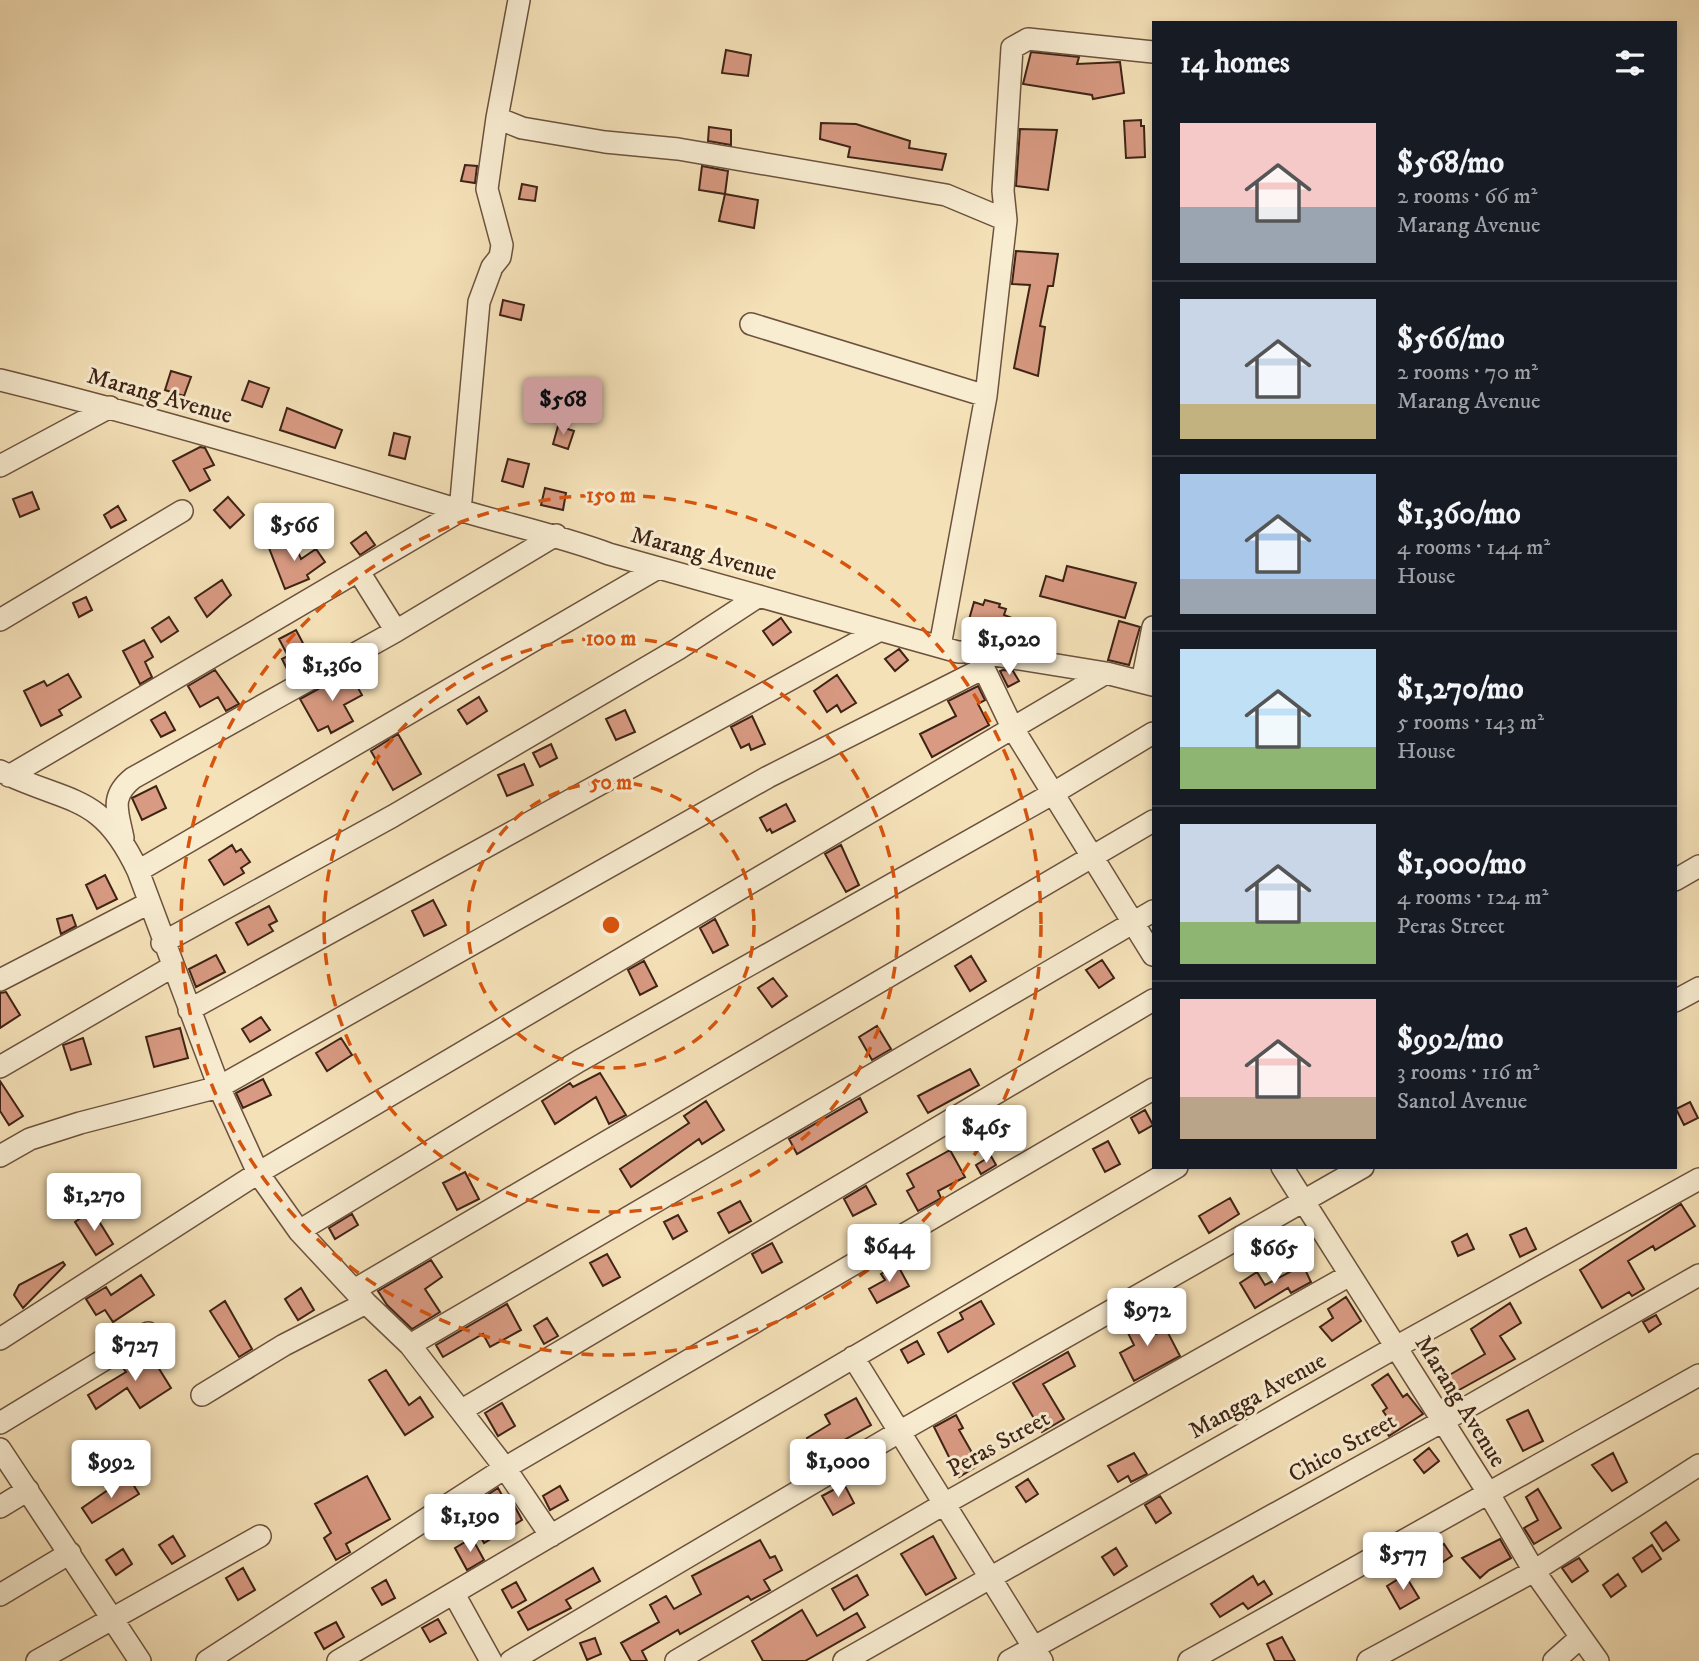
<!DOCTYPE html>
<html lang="en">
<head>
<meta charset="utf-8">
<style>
	:root { --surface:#171b24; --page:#242831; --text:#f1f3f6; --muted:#9ea1a6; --line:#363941; --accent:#c59692 }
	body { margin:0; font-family:"IM FELL DW Pica",serif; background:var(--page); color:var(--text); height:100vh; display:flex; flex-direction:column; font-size:26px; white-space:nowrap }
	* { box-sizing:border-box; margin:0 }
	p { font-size:23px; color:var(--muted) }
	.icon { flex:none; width:38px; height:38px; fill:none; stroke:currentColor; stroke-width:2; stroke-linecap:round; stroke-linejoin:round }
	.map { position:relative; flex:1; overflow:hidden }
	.panel { position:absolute; left:1152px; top:21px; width:525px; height:1148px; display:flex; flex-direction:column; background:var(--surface); border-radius:0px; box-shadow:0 4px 10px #0003 }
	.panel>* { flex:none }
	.price { position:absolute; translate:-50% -60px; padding:0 16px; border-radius:7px; background:#fff; color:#222; font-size:23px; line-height:46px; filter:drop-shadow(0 2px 4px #0008) }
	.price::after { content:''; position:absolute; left:50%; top:42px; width:21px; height:16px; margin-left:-10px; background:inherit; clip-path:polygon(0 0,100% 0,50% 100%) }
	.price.active { background:var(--accent); color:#111 }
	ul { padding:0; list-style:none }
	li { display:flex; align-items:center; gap:21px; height:175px; padding:0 28px }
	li+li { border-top:2px solid var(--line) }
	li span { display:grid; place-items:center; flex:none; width:196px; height:140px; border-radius:0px; color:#555 }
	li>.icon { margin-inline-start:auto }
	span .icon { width:84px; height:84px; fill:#fffc; stroke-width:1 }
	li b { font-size:30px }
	h2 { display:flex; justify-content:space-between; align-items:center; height:84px; padding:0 28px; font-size:30px }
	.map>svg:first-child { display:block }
	.building { fill:#d89a82; stroke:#3e2315; stroke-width:2 }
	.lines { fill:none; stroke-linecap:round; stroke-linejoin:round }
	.minor-casing { stroke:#6c523e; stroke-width:24 }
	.minor { stroke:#f8ecd1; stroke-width:21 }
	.ring { fill:none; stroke:#d7540d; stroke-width:3.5; stroke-dasharray:12 9 }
	.labels { text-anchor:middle; stroke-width:6; stroke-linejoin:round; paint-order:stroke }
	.street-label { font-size:24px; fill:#3e2315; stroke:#f8ecd1 }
	.centre { fill:#d7540d; stroke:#f8ecd1; stroke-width:3.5 }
	.ring-label { font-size:21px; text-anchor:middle; font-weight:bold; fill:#d7540d; stroke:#f8ecd1; stroke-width:6; stroke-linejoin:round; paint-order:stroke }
</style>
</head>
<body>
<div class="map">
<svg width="1699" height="1661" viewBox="0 0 1699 1661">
	<rect width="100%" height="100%" fill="#f5e1b8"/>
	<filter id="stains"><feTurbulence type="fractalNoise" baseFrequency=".00286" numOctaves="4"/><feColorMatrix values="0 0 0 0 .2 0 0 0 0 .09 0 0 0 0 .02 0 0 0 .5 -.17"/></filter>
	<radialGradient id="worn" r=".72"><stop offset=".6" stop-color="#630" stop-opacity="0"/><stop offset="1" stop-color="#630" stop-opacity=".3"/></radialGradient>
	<path class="building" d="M 726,50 L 751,55 L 748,76 L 722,73 Z
		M 1031,52 L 1079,57 L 1077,64 L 1120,62 L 1124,93 L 1093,99 L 1092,95 L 1023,84 Z
		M 1141,120 L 1141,126 L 1144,126 L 1145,157 L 1126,158 L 1124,121 Z
		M 821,123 L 856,124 L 910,141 L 909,148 L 946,154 L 942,170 L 848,157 L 850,147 L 820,139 Z
		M 709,127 L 731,130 L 731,145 L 708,141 Z
		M 1020,129 L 1057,130 L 1048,190 L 1016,186 Z
		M 465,165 L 477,166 L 475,183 L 461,181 Z
		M 702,166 L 728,171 L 725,194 L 699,190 Z
		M 522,184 L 537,187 L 535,201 L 519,199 Z
		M 725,194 L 758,200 L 754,228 L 719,221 Z
		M 1016,251 L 1058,254 L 1053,286 L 1048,286 L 1040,326 L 1045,327 L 1038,376 L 1014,368 L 1030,285 L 1012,284 Z
		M 503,300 L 524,305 L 521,320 L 500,315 Z
		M 171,371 L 191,377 L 184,396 L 165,390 Z
		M 249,381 L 269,388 L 262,407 L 242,400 Z
		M 287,408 L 342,430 L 335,448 L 280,430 Z
		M 558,426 L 574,431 L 568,449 L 553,444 Z
		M 394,433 L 410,437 L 405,459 L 389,455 Z
		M 200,447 L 205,448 L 214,465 L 204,469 L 210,480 L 190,491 L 173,461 Z
		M 508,459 L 529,464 L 523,487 L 502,481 Z
		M 545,488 L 566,493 L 563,510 L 541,505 Z
		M 32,492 L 39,509 L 20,517 L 13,499 Z
		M 228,497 L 244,515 L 230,528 L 214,510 Z
		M 118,506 L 126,520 L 111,528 L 104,515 Z
		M 366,532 L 375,545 L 360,555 L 351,543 Z
		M 293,539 L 301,559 L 316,549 L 325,562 L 307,575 L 309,579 L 285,589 L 269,548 Z
		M 1067,566 L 1136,583 L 1125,618 L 1040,596 L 1046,576 L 1063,581 Z
		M 222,580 L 231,595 L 207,617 L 195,598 Z
		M 86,597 L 92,610 L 79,617 L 73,603 Z
		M 985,600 L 1000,604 L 999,607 L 1006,609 L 1004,615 L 1047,631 L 1041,647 L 968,623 L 974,602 L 983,605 Z
		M 169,617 L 178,631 L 161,642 L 152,628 Z
		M 781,618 L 791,632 L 773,645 L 763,631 Z
		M 1119,621 L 1140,627 L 1129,665 L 1108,660 Z
		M 296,630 L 313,662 L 290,675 L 282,659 L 288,656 L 279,639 Z
		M 144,640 L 153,657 L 145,662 L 152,677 L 140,684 L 123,651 Z
		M 899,649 L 908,660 L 895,671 L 885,659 Z
		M 215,670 L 239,704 L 226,711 L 218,697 L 200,707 L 188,686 Z
		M 1003,670 L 1013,671 L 1019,681 L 1008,687 L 1000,671 Z
		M 349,672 L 362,695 L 344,705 L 353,721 L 331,733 L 328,726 L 318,731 L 300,699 Z
		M 68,674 L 81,697 L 59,710 L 62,715 L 41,726 L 24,691 L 44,681 L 47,686 Z
		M 837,675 L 856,703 L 841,712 L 837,705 L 827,712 L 814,691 Z
		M 978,686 L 985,700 L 978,704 L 989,725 L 932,757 L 920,734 L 956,716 L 948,701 Z
		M 479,697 L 487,711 L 467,724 L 458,710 Z
		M 625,710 L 635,732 L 616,740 L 606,719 Z
		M 165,712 L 175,730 L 161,737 L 151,720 Z
		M 752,716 L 765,744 L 751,750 L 749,744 L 741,748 L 731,727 Z
		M 398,734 L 421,774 L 393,790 L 371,751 Z
		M 551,744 L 557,758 L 540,767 L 533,753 Z
		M 524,764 L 533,785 L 507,796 L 498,775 Z
		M 156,786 L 166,808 L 142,820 L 132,798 Z
		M 786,804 L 795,821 L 772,833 L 770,829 L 767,831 L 760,818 Z
		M 232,845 L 236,852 L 241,849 L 250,862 L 241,868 L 244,873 L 224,885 L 209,860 Z
		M 841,845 L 859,885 L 846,892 L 825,854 Z
		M 105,875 L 117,899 L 97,909 L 86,885 Z
		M 433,900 L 446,925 L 424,936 L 412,911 Z
		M 269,906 L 277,921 L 269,925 L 273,931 L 248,945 L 236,923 Z
		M 72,915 L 76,926 L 61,934 L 57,919 Z
		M 715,919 L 728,945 L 713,953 L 700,928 Z
		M 216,955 L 225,972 L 196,987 L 189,969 Z
		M 971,956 L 986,981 L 970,991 L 955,966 Z
		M 1102,960 L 1114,978 L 1099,988 L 1086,970 Z
		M 644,961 L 657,986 L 640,995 L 628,970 Z
		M 773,978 L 787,996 L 772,1007 L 758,988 Z
		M 6,992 L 20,1015 L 0,1028 L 0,993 Z
		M 261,1017 L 270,1030 L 250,1042 L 242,1029 Z
		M 877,1026 L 891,1049 L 872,1060 L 859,1037 Z
		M 180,1028 L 188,1058 L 154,1067 L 146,1037 Z
		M 83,1038 L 91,1064 L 71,1070 L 63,1045 Z
		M 341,1038 L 352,1055 L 327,1071 L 316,1053 Z
		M 970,1069 L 979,1085 L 928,1113 L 918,1096 Z
		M 600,1073 L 626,1115 L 609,1124 L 596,1097 L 555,1124 L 542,1101 L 570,1083 L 573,1087 Z
		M 263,1079 L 271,1095 L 243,1108 L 236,1093 Z
		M 0,1081 L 23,1116 L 9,1125 L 0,1111 Z
		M 860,1098 L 867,1112 L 797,1154 L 789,1139 Z
		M 706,1101 L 724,1130 L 702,1144 L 699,1139 L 631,1187 L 620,1169 L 689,1123 L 684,1116 Z
		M 1690,1102 L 1698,1118 L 1684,1125 L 1676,1109 Z
		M 1145,1110 L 1153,1125 L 1139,1133 L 1131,1118 Z
		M 1108,1141 L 1120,1164 L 1105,1172 L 1093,1149 Z
		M 950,1150 L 965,1177 L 938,1191 L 941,1198 L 918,1211 L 907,1191 L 914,1187 L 907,1174 Z
		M 991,1156 L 996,1165 L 981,1174 L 976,1165 Z
		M 465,1172 L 479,1199 L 457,1210 L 443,1183 Z
		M 866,1186 L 876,1204 L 853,1216 L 844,1199 Z
		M 1230,1198 L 1239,1214 L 1209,1233 L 1199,1216 Z
		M 740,1201 L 751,1221 L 729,1233 L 718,1213 Z
		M 1681,1204 L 1695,1226 L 1655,1250 L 1653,1246 L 1628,1261 L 1644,1289 L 1632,1296 L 1629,1292 L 1602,1308 L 1580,1270 Z
		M 92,1210 L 113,1244 L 96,1255 L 75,1222 Z
		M 352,1214 L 358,1225 L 335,1239 L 329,1228 Z
		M 678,1215 L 687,1231 L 673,1239 L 664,1222 Z
		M 1526,1228 L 1536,1249 L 1520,1257 L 1510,1235 Z
		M 1467,1234 L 1474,1249 L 1458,1256 L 1452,1242 Z
		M 772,1243 L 782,1262 L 762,1273 L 752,1254 Z
		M 607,1254 L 620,1277 L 603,1286 L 590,1263 Z
		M 431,1260 L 442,1277 L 425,1289 L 440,1312 L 412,1329 L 387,1305 L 378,1291 Z
		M 63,1262 L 65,1265 L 23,1308 L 14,1295 L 19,1285 Z
		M 897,1264 L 909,1286 L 877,1303 L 869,1289 L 885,1280 L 881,1274 Z
		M 1303,1265 L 1311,1282 L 1291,1293 L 1288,1288 L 1255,1308 L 1240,1283 L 1257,1272 L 1265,1285 Z
		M 141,1275 L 154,1295 L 113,1322 L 105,1310 L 96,1315 L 86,1299 L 106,1287 L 111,1295 Z
		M 301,1288 L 314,1310 L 298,1320 L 285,1299 Z
		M 1346,1297 L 1361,1321 L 1332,1341 L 1320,1327 L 1333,1318 L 1328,1309 Z
		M 225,1301 L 252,1349 L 239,1357 L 210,1311 Z
		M 981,1301 L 994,1324 L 948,1352 L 938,1333 L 963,1319 L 960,1313 Z
		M 1510,1303 L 1521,1323 L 1500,1336 L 1515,1359 L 1450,1395 L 1441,1380 L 1485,1354 L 1471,1329 Z
		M 507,1304 L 521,1330 L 490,1347 L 483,1334 L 443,1357 L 436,1345 Z
		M 1144,1312 L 1156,1334 L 1166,1329 L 1180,1356 L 1134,1381 L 1120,1353 L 1134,1345 L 1123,1323 Z
		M 1656,1315 L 1661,1324 L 1649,1332 L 1643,1322 Z
		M 547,1318 L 558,1336 L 544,1344 L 534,1326 Z
		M 917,1341 L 924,1354 L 908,1363 L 901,1350 Z
		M 148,1351 L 171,1388 L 140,1408 L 127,1388 L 96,1409 L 88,1395 L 126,1372 L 123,1368 Z
		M 1068,1352 L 1075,1366 L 1043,1384 L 1064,1419 L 1042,1432 L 1013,1383 Z
		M 386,1370 L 409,1405 L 420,1397 L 433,1417 L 405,1435 L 369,1380 Z
		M 1388,1374 L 1403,1397 L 1407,1394 L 1423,1414 L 1389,1436 L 1381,1425 L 1389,1420 L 1383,1411 L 1387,1408 L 1372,1385 Z
		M 856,1398 L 871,1425 L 817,1455 L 807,1438 L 830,1424 L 825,1415 Z
		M 502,1403 L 515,1426 L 498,1436 L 485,1413 Z
		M 1528,1410 L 1543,1441 L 1523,1451 L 1507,1420 Z
		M 956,1415 L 963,1428 L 959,1430 L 979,1465 L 959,1477 L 934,1427 Z
		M 1429,1448 L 1439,1461 L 1424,1473 L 1414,1460 Z
		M 1134,1453 L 1147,1474 L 1131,1482 L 1128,1476 L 1118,1482 L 1108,1466 Z
		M 1613,1453 L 1627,1482 L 1612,1491 L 1592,1465 Z
		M 128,1476 L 139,1494 L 92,1523 L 82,1508 Z
		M 367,1476 L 390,1519 L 346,1544 L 350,1552 L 336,1560 L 324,1538 L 331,1533 L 315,1504 Z
		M 1028,1479 L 1038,1494 L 1026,1502 L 1016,1487 Z
		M 844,1484 L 854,1503 L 833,1515 L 822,1496 Z
		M 560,1486 L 568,1500 L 550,1510 L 543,1496 Z
		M 498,1488 L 508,1506 L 513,1503 L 522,1520 L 484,1543 L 474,1525 L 487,1518 L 478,1501 Z
		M 1538,1489 L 1561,1528 L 1534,1544 L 1524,1528 L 1538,1520 L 1526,1497 Z
		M 1160,1496 L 1171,1513 L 1156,1523 L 1145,1505 Z
		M 1666,1522 L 1679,1540 L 1663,1551 L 1651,1533 Z
		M 173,1536 L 185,1556 L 172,1564 L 159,1545 Z
		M 933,1536 L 956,1578 L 926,1595 L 901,1554 Z
		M 472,1538 L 484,1560 L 467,1570 L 455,1548 Z
		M 1500,1539 L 1511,1558 L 1489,1570 L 1480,1578 L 1462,1558 Z
		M 760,1540 L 770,1558 L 775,1556 L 782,1570 L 764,1580 L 770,1590 L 751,1600 L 748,1596 L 680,1634 L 678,1630 L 642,1651 L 647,1661 L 631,1661 L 621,1643 L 659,1622 L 650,1605 L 666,1596 L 674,1609 L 701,1594 L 692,1576 Z
		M 1444,1544 L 1452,1556 L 1435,1567 L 1427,1555 Z
		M 1652,1545 L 1661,1559 L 1642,1572 L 1633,1558 Z
		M 1116,1548 L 1127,1566 L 1114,1575 L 1102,1557 Z
		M 123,1549 L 132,1564 L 116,1575 L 106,1560 Z
		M 1579,1558 L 1588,1571 L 1572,1582 L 1562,1568 Z
		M 243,1568 L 255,1590 L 238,1600 L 226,1578 Z
		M 593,1568 L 600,1581 L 566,1600 L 571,1608 L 528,1630 L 518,1612 Z
		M 1618,1574 L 1626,1586 L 1611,1597 L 1603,1585 Z
		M 857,1575 L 868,1595 L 844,1610 L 832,1589 Z
		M 1405,1575 L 1419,1598 L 1400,1609 L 1387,1586 Z
		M 1253,1576 L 1258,1585 L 1264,1581 L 1272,1594 L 1248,1609 L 1243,1603 L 1220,1617 L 1211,1604 Z
		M 386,1580 L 395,1598 L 382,1605 L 372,1588 Z
		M 516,1582 L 526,1600 L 512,1608 L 502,1590 Z
		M 802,1610 L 817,1636 L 857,1613 L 865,1627 L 805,1661 L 763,1661 L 752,1641 Z
		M 438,1619 L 446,1633 L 430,1642 L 422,1628 Z
		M 336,1622 L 344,1637 L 324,1649 L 315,1633 Z
		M 1282,1637 L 1295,1661 L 1275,1661 L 1267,1644 Z
		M 595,1638 L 601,1654 L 587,1660 L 580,1643 Z"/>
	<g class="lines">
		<defs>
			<path id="minor" d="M 519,0 L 497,118 L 522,128 L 605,142 L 678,149 L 946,195 L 1006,220
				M 751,324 L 986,396
				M 0,380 C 150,417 298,461 446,506 C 500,523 555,534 609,554 L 958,652 L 976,652 L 1012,727 L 1153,955
				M 0,466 L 110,407
				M 359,572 L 396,631
				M 0,620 L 182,511
				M 940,646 L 986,396 L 1006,220 L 1003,191 L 1012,48 L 1028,39 L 1153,52
				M 976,652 L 1106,673 L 1153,685
				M 1142,682 L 1153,627
				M 0,771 C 70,805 101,792 138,871 L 219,1087 L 258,1173 L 299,1231 L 366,1303 L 410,1345 L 505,1468 L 551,1536
				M 9,776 L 460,511 L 479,302 L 492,267 L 500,257 L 502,245 L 487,189 L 497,118
				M 123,838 C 118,812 109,797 133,778 L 396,631 L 556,535
				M 138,871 L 658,568
				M 1675,880 L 1699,866
				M 162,943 L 393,816 L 678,649 L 759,596
				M 0,980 L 149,903
				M 1675,1001 L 1699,988
				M 189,1010 L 880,630
				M 0,1067 L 172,967
				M 0,1156 L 30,1139 L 80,1123 L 219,1087 L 768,777 L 982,669
				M 1282,1167 L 1489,1494 L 1534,1571 L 1598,1661
				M 299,1231 L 579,1061 L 1052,794 L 1153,733
				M 354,1290 L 1153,821
				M 0,1339 L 258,1173 L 1106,673
				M 410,1345 L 1153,911
				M 853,1357 L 1042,1661
				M 202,1395 L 284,1345 L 366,1303
				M 462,1410 L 1153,1000
				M 0,1423 L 148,1333
				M 0,1449 L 140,1661
				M 0,1507 L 28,1490
				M 454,1594 L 491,1661
				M 0,1595 L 70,1553
				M 37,1661 L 260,1536
				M 207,1661 L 505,1468 L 1153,1089
				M 338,1661 L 1177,1167
				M 511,1661 L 899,1432 L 1363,1167
				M 676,1661 L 944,1504 L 1348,1276
				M 844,1661 L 1396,1347 L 1699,1179
				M 1009,1661 L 1443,1421 L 1699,1275
				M 1189,1661 L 1699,1375
				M 1368,1661 L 1534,1571 L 1699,1465
				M 1554,1661 L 1581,1637"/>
		</defs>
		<use href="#minor" class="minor-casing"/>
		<use href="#minor" class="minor"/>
	</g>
	<g class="ring">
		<circle cx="611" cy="925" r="143"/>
		<circle cx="611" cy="925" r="287"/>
		<circle cx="611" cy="925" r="430"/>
	</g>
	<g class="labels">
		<g class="street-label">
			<text transform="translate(160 395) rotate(16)" y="8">Marang Avenue</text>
			<text transform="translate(704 553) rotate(15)" y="8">Marang Avenue</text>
			<text transform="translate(1257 1395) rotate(-29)" y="8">Mangga Avenue</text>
			<text transform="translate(1461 1401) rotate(58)" y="8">Marang Avenue</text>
			<text transform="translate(998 1443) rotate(-29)" y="8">Peras Street</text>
			<text transform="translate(1342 1447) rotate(-29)" y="8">Chico Street</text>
		</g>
	</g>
	<circle cx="611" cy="925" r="10" class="centre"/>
	<g class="ring-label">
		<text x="611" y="502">150 m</text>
		<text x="611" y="645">100 m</text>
		<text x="611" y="789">50 m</text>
	</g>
	<rect width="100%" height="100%" filter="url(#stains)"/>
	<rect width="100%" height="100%" fill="url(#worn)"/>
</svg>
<b class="price active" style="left:563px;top:437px">$568</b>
<b class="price" style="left:294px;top:563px">$566</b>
<b class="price" style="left:1009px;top:677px">$1,020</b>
<b class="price" style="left:332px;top:703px">$1,360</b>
<b class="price" style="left:986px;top:1165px">$465</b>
<b class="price" style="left:94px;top:1233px">$1,270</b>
<b class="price" style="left:889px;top:1284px">$644</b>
<b class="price" style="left:1274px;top:1286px">$665</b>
<b class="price" style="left:1147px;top:1348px">$972</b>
<b class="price" style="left:135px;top:1383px">$727</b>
<b class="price" style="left:838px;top:1499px">$1,000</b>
<b class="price" style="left:111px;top:1500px">$992</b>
<b class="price" style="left:470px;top:1554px">$1,190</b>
<b class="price" style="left:1403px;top:1592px">$577</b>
<section class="panel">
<h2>14 homes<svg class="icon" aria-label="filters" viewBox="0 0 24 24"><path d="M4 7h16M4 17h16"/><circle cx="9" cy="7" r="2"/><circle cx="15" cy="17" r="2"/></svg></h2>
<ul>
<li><span style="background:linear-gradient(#f6c9c9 60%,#9aa5b1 0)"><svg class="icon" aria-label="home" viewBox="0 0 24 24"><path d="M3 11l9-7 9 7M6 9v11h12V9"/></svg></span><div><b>$568/mo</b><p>2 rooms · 66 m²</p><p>Marang Avenue</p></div></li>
<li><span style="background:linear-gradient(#c9d6e8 75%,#c2b280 0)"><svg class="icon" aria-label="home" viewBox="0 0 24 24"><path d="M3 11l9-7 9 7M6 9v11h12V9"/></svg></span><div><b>$566/mo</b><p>2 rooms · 70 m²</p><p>Marang Avenue</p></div></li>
<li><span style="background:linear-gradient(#a9c7e8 75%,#9aa5b1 0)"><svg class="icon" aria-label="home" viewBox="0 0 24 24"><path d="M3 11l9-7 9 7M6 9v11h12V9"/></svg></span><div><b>$1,360/mo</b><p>4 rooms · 144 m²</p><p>House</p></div></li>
<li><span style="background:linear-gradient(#bfe0f5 70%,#8fb573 0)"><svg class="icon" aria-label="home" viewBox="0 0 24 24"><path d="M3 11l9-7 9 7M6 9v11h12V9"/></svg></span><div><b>$1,270/mo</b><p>5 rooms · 143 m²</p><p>House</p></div></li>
<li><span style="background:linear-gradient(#c9d6e8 70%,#8fb573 0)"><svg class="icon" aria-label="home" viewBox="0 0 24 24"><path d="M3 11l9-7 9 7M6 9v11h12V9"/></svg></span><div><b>$1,000/mo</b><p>4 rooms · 124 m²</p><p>Peras Street</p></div></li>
<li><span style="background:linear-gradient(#f6c9c9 70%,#b9a48a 0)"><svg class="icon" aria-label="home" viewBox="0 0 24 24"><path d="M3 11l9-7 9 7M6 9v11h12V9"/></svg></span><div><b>$992/mo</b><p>3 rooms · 116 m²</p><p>Santol Avenue</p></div></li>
</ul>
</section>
</div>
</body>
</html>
